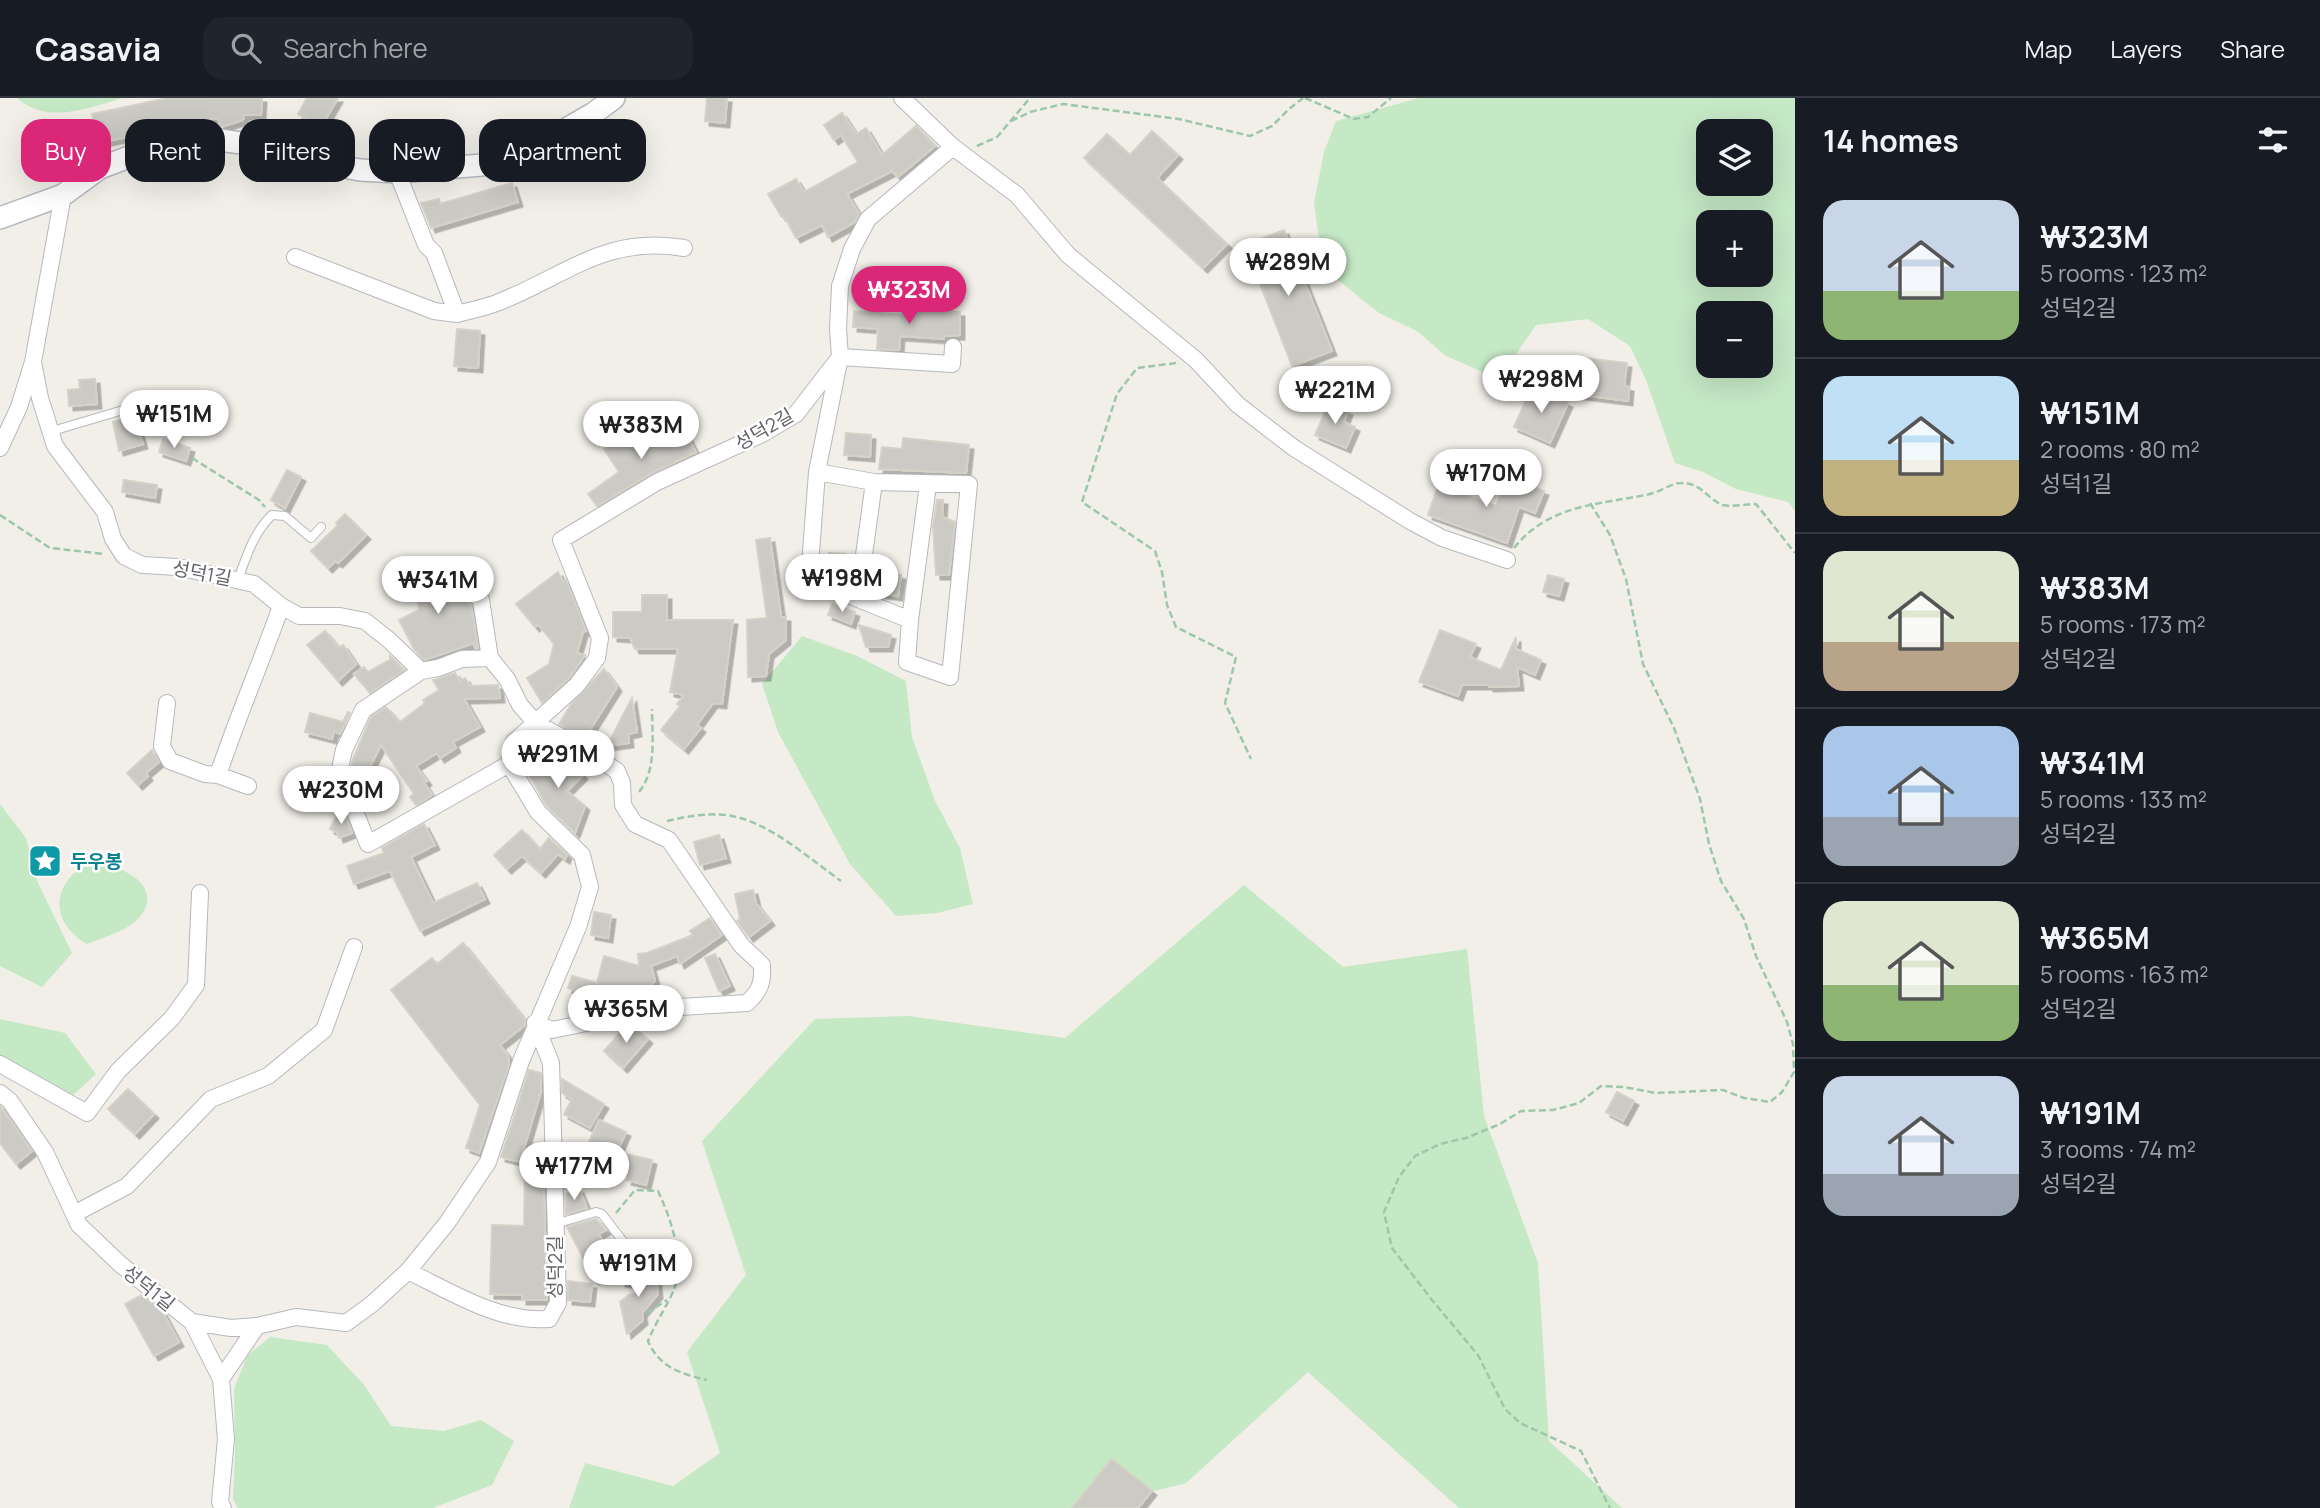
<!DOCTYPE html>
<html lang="en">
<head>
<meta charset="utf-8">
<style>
	:root { --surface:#171b24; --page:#20242c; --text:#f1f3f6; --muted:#9ea1a6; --line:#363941; --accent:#db2777 }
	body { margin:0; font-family:Manrope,"Noto Sans KR",sans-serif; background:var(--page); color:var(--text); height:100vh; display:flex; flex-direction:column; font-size:26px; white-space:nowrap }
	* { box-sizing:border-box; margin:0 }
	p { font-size:23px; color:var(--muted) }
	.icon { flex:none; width:38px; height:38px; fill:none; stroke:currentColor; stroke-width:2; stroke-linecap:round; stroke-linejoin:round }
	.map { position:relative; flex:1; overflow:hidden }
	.sheet { display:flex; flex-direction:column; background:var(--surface); width:525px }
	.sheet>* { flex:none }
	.top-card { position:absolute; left:21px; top:21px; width:665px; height:63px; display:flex; gap:14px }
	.controls { position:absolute; left:1696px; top:21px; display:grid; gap:14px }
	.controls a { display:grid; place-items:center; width:77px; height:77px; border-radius:14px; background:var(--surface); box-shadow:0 7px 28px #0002; font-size:35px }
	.price { position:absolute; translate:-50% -60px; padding:0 16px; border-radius:24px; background:#fff; color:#222; font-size:23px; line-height:46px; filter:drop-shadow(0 2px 4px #0008) }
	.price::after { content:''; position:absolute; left:50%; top:42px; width:21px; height:16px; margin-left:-10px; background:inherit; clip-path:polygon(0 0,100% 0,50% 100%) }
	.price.active { background:var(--accent); color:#fff }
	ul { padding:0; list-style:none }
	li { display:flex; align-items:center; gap:21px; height:175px; padding:0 28px }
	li+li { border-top:2px solid var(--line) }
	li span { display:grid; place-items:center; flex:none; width:196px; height:140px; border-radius:21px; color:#555 }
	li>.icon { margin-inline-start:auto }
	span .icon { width:84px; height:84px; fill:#fffc; stroke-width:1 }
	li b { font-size:30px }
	h2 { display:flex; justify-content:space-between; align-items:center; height:84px; padding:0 28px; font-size:30px }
	.chip { padding:0 24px; border-radius:21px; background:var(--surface); box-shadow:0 7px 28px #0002; font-size:24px; line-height:63px }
	.chip.active { background:var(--accent); color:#fff }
	header { display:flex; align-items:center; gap:42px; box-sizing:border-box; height:98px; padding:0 35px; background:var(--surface); border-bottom:2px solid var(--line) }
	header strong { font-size:33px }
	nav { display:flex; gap:38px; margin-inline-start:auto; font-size:24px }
	.search { width:490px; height:63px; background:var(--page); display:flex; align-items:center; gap:18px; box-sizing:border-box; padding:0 24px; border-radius:21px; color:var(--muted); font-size:26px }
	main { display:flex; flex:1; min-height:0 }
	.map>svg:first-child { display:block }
	.green { fill:#c5e8c5; fill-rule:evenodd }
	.building { fill:#cccac5; stroke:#d6d1c6; stroke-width:2; filter:url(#shadow) }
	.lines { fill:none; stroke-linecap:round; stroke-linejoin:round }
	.service-casing { stroke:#b5b8bc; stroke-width:10 }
	.minor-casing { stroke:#b5b8bc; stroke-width:18 }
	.secondary-casing { stroke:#b6babf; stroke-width:24 }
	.path { stroke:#9cc7a9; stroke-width:2.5; stroke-dasharray:7 3.5; stroke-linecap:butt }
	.service { stroke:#fff; stroke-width:8 }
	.minor { stroke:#fff; stroke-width:16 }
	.secondary { stroke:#fff; stroke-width:21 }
	.labels { text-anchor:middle; stroke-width:5; stroke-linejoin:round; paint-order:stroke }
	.street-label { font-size:19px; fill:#5f6368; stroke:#fff }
	.culture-label { font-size:19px; font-weight:bold; fill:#0d838f; stroke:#fff; text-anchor:start }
</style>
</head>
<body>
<header>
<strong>Casavia</strong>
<div class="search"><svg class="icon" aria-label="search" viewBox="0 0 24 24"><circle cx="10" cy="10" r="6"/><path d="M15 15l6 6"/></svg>Search here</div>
<nav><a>Map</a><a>Layers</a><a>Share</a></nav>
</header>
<main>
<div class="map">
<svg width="1795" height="1410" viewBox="0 0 1795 1410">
	<defs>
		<filter id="shadow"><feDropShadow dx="4.5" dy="4.5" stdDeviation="0" flood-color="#0004"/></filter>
	</defs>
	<rect width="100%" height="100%" fill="#f1efe8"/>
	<path class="green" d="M 17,0 L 123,0 C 89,10 47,27 17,0 Z
		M 1419,0 L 1795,0 L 1795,413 L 1788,404 L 1736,391 L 1703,374 L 1675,365 L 1646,282 L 1630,248 L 1588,221 L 1536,227 L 1499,281 L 1446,258 L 1417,233 L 1379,215 L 1338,182 L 1320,147 L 1314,105 L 1324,54 L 1336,23 ZM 1708,33 L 1760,33 L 1760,86 L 1708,86 ZM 1708,124 L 1760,124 L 1760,177 L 1708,177 ZM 1708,215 L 1760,215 L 1760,268 L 1708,268 Z
		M 802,538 L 857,558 L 906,583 L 912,639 L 935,703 L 960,750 L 973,806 L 937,815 L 896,818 L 850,766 L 778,634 L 762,586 Z
		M 0,706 L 26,740 L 37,783 L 72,855 L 42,889 L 0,868 Z
		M 108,763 C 118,770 132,776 140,784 C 145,789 148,797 147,804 C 143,829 107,838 87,846 C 60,831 49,802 72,777 C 81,768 96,765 108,763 Z
		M 1244,787 L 1343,869 L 1467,851 L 1484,1018 L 1538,1165 L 1549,1343 L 1622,1410 L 1459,1410 L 1308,1274 L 1186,1385 L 1086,1410 L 569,1410 L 585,1365 L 673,1388 L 720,1355 L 687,1254 L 746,1177 L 702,1043 L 815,921 L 908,918 L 1065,940 Z
		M 0,921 L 65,935 L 96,976 L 73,997 L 33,976 L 0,965 Z
		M 270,1239 L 327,1247 L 365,1288 L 391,1328 L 444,1333 L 481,1322 L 514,1343 L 492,1387 L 433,1410 L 238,1410 L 233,1401 L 235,1353 L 234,1291 L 247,1258 Z"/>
	<path class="building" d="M 168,0 L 262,0 L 261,17 L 244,17 L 243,22 L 221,29 L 218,20 L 98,45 L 92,16 Z
		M 307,0 L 338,0 L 321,29 L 298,16 Z
		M 707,0 L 727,0 L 725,25 L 705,23 Z
		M 842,15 L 856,36 L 866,30 L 882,57 L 916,28 L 935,48 L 898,79 L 892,73 L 847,96 L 859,116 L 855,124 L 828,139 L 822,127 L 796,140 L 786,121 L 781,118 L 768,96 L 796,81 L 804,94 L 858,64 L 841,37 L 834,42 L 824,27 Z
		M 1152,33 L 1178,57 L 1157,80 L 1227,146 L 1203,170 L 1084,60 L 1107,36 L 1130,57 Z
		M 512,85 L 518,104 L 431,130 L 421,105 L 439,101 L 440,106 Z
		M 1284,132 L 1332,253 L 1292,268 L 1245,147 Z
		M 917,211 L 960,214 L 960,237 L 944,238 L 944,241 L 900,238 L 899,252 L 877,251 L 878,231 L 853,229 L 854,213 L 916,218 Z
		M 457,231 L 480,233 L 478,270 L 454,268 Z
		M 1585,260 L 1627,265 L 1624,288 L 1629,289 L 1628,303 L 1580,297 Z
		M 95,281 L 97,306 L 69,308 L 68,292 L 80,291 L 79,282 Z
		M 1532,289 L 1568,305 L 1550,345 L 1514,329 Z
		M 1329,305 L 1348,313 L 1344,324 L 1355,329 L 1346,350 L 1315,337 Z
		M 134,318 L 143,346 L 119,353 L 113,324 Z
		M 682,328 L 696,354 L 652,375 L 597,408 L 588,396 L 619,374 L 604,351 L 627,336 L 637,351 Z
		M 846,335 L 871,337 L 870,359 L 844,357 Z
		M 903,340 L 969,347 L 966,375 L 879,371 L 882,349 L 902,351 Z
		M 163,341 L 190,350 L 186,363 L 159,354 Z
		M 287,372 L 301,379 L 285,410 L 271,402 Z
		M 1508,379 L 1544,393 L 1535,415 L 1519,409 L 1507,445 L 1428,417 L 1438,388 L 1496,408 Z
		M 124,382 L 157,387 L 155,400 L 122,394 Z
		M 937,402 L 943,402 L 942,419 L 955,424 L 949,477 L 936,477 L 933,429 Z
		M 345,416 L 366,437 L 338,465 L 335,463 L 328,470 L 311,453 L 338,427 L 336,425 Z
		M 770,440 L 781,519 L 786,519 L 786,542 L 769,556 L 766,578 L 748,579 L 747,522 L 767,520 L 756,442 Z
		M 829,455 L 845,456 L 842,477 L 827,475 Z
		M 447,465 L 443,477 L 450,486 L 451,497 L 461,497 L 471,507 L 478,550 L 475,550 L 474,545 L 424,562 L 414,551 L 399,522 L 419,512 L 413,469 Z
		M 558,474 L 563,484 L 566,482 L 586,533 L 583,534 L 577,555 L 585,557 L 569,580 L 542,605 L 527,580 L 549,566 L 554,546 L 538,526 L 535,529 L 516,506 Z
		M 880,474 L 901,477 L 898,498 L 877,495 Z
		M 1548,477 L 1564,481 L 1559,498 L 1543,494 Z
		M 642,497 L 667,497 L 667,522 L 733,522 L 722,606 L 713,605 L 697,627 L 701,630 L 684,651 L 661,632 L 680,608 L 677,606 L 684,597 L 670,594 L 678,551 L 635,551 L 630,540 L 613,539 L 613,514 L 642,514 Z
		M 832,506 L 855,514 L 851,526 L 828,517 Z
		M 859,527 L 891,537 L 888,549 L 866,549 Z
		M 1440,532 L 1476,546 L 1470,559 L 1501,572 L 1516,539 L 1516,551 L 1541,562 L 1535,577 L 1517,569 L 1519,588 L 1489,589 L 1489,587 L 1462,587 L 1458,598 L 1419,584 Z
		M 325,533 L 339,550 L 343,547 L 356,566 L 338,583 L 307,547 Z
		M 390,558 L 404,572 L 370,595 L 354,576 L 364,569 L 368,574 L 390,562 Z
		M 604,571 L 617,589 L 585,640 L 559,626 L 572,605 Z
		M 455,575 L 460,583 L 465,580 L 470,588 L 498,587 L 500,600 L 464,601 L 480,629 L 453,644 L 456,650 L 440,660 L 437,655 L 416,668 L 427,683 L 424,685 L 432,697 L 416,707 L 410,699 L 414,696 L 381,647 L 360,689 L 348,683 L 353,661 L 371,619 L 386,609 L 400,624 L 425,605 L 423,602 L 439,592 L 433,582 Z
		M 632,600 L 637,634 L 628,636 L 629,645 L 607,648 Z
		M 348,614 L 350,615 L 340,636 L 334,633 L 332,641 L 305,634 L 310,615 L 343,624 Z
		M 152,652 L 159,664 L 146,675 L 148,678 L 138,687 L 127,675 Z
		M 538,657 L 551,681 L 569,663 L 583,677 L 567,693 L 585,708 L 575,735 L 546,707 L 522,664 Z
		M 338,715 L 346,719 L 352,735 L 339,740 L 337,734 L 330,731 Z
		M 424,726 L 435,747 L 411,759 L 433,805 L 477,785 L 485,801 L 420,833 L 390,773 L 354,786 L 347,768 L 384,755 L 382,750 Z
		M 522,732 L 540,751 L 549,740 L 567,757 L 565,761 L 558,756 L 541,775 L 522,758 L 507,771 L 494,757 Z
		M 719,737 L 726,760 L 700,767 L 694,744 Z
		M 753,792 L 756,805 L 770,823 L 749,839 L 737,823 L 740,821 L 735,796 Z
		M 594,814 L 611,817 L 608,840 L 591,837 Z
		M 710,820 L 722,837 L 680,866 L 677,858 L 651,868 L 655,883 L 646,891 L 633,894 L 635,901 L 624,902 L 614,891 L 610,903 L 568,890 L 572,878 L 597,885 L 604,858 L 639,868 L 638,856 L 647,855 L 693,837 L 690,833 Z
		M 463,845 L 525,922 L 525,927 L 500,947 L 508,958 L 509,966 L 479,1055 L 466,1050 L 480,1007 L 391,892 L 432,860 L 437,866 Z
		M 715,856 L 730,888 L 719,893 L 705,860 Z
		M 629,925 L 648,941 L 623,970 L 604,953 Z
		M 529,972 L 541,975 L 541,993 L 520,1064 L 501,1059 Z
		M 562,981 L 604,1006 L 590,1030 L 564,1016 L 572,1001 L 562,995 Z
		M 128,991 L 154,1016 L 135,1036 L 108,1011 Z
		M 1617,994 L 1634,1003 L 1623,1023 L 1606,1014 Z
		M 0,1008 L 32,1053 L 16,1066 L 0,1045 Z
		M 599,1022 L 626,1034 L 617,1054 L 652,1062 L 646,1087 L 627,1082 L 629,1076 L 584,1055 Z
		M 525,1061 L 543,1062 L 547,1202 L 522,1202 L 522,1197 L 490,1196 L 492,1127 L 524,1128 Z
		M 579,1091 L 587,1110 L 566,1116 L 565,1096 Z
		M 596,1121 L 606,1132 L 599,1136 L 607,1154 L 604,1182 L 594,1181 L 567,1129 Z
		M 656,1175 L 658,1196 L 642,1215 L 643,1222 L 627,1236 L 620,1204 L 629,1197 L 639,1195 L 638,1190 L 642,1187 L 621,1184 L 621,1179 Z
		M 568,1183 L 592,1186 L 590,1204 L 568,1202 Z
		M 142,1197 L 162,1213 L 179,1244 L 154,1258 L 125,1206 Z
		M 1112,1361 L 1152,1393 L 1138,1410 L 1072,1410 Z"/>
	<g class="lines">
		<defs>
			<path id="service" d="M 49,334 L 150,304
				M 238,482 C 246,459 254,434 272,417 L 285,418 L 311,440 L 321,429
				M 555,1126 L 596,1114 L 602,1116 L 632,1155"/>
			<path id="minor" d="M 902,0 L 953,49 L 1017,97 L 1068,157 L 1196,262 L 1238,307 L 1294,350 L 1410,423 L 1442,440 L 1507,462
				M 397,74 L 426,147 L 434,155 L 457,216 C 471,212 485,210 499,204 C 566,178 605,137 684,150
				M 295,159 L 434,213 L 457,216
				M 33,264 L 40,300 L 55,348 L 105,414 L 113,441 L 124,458 L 142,467 L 178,469 L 254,486 L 281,508 L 299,518 L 340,518 L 365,523 L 389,542 L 421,573
				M 0,350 L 19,309 L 33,264 L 63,97
				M 817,374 L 874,384 L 969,386 L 950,579 L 907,564 L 910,522 L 809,481 L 817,374 L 840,259 L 952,266 L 953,249
				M 453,475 L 481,502 L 490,560
				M 858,501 L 874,384
				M 910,522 L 928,387
				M 167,605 L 162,648 L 170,663 L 205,676 L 218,677
				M 509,666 L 368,746 L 352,706 L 336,689 L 344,652 L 363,612 L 421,573 L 438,570 L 462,561 L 490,560 L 507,581 L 520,607 L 536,625 L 590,655 L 617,673 L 622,685 L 623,707 L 635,726 L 669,742 L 741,847 L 762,867 C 763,885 760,893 747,905 L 613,913 L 591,924 L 552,932 L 535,925
				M 248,688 L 218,677 C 237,620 261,565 281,508
				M 0,966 L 87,1015 L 118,973 L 172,920 L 196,887 L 200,795
				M 0,995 L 10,1003 L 45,1054 L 79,1127 L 120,1166 L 192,1224 L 221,1281 L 226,1341 L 220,1404 L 223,1410
				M 74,1116 L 127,1088 L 211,1001 L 268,978 L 324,932 L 354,849
				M 408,1173 C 451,1194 500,1225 549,1221 L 558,1205 L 551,965 L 535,925
				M 192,1224 L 231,1230 L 257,1228 L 296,1219 L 346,1225 L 372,1206 L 408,1173 L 447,1125 L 488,1064 L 521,963 L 578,829 L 590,789 L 582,757 L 538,714 L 509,666 L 514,644 L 577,587 L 597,560 L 600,540 L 561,442 L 657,384 L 762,336 L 796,316 L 840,259 L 838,231 L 840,188 L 852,151 L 868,121 L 953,49
				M 221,1281 L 257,1228"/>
			<path id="secondary" d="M 0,120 L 63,97 L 100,70 L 171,43 L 219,42 L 264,48 L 322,65 L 360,72 L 397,74 L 482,67 L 537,48 L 594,15 L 614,0"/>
		</defs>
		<use href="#service" class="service-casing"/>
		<use href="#minor" class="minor-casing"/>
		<use href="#secondary" class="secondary-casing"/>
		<path class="path" d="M 1305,0 L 1354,21 L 1368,19 L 1391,0
			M 1011,23 L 1030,14 L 1063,6 L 1179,21 L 1250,38 L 1272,28 L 1289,11 L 1303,0
			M 977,48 L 997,39 L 1030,0
			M 1176,265 L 1137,270 L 1117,296 L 1082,404 L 1155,453 L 1162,474 L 1167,507 L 1176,529 L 1236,559 L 1225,605 L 1251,661
			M 192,360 L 259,402 L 265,409
			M 1590,405 L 1610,437 L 1626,481 L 1643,566 L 1674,630 L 1700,701 L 1709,746 L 1721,783 L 1744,821 L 1756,858 L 1787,924 L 1793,946 L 1794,974 L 1782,994 L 1770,1004 L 1744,1000 L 1723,992 L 1656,995 L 1624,989 L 1601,988 L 1579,1005 L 1553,1012 L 1521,1013 L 1500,1026 L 1466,1040 L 1440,1046 L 1415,1058 L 1399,1079 L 1384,1114 L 1392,1150 L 1432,1202 L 1478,1257 L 1505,1311 L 1520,1325 L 1581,1353 L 1610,1410
			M 0,417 L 50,450 L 105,456
			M 1514,450 C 1550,405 1600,407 1650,396 C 1660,394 1671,385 1681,385 C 1701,384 1708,402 1723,407 C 1731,409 1747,406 1756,406 L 1795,455
			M 639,694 C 657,672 652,638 652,611
			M 667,723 C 688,718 710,714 732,718 C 770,725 810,761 841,783
			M 616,1115 L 635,1092 L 658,1093 C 671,1121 686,1163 673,1194 C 665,1211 655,1226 648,1243 C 659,1269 681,1276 707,1282
			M 647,1215 L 667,1202"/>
		<use href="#service" class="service"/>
		<use href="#minor" class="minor"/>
		<use href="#secondary" class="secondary"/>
	</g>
	<defs>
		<symbol id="sight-square" viewBox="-11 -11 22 22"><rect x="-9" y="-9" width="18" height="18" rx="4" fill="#0f9aa8" stroke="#fff"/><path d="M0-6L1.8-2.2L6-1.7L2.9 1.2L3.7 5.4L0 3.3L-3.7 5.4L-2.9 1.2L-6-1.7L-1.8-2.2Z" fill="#fff"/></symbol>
	</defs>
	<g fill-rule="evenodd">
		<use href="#sight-square" x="26" y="744" width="38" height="38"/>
	</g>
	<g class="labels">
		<g class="street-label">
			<text transform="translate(764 331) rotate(-30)" y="7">성덕2길</text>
			<text transform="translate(202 475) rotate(11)" y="7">성덕1길</text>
			<text transform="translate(555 1169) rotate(-90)" y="7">성덕2길</text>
			<text transform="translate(149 1190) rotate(39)" y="7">성덕1길</text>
		</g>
		<g class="culture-label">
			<text x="70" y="770">두우봉</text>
		</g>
	</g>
</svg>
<div class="controls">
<a><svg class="icon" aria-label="layers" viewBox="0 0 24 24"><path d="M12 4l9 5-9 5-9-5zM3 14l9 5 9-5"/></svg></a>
<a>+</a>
<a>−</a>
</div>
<b class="price" style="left:1288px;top:200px">₩289M</b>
<b class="price active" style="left:909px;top:228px">₩323M</b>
<b class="price" style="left:1541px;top:317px">₩298M</b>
<b class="price" style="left:1335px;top:328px">₩221M</b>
<b class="price" style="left:174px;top:352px">₩151M</b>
<b class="price" style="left:641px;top:363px">₩383M</b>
<b class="price" style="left:1486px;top:411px">₩170M</b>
<b class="price" style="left:842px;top:516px">₩198M</b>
<b class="price" style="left:438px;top:518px">₩341M</b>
<b class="price" style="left:558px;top:692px">₩291M</b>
<b class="price" style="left:341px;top:728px">₩230M</b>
<b class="price" style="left:626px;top:947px">₩365M</b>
<b class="price" style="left:574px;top:1104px">₩177M</b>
<b class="price" style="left:638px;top:1201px">₩191M</b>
<div class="top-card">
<a class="chip active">Buy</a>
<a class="chip">Rent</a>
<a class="chip">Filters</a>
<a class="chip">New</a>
<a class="chip">Apartment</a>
</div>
</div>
<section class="sheet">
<h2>14 homes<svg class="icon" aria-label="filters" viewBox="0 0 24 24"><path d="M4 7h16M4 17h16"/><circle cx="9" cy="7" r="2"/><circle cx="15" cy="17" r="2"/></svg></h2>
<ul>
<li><span style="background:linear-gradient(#c9d6e8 65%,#8fb573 0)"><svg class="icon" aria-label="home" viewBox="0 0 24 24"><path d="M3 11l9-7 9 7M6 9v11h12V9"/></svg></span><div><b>₩323M</b><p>5 rooms · 123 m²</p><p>성덕2길</p></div></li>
<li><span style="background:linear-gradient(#bfe0f5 60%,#c2b280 0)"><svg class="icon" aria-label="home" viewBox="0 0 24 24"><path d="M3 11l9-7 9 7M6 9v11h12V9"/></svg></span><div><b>₩151M</b><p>2 rooms · 80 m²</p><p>성덕1길</p></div></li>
<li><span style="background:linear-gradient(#dfe7d0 65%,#b9a48a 0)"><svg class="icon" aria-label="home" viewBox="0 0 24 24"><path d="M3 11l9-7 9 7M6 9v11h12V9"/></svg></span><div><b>₩383M</b><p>5 rooms · 173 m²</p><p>성덕2길</p></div></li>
<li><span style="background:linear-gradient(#a9c7e8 65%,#9aa5b1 0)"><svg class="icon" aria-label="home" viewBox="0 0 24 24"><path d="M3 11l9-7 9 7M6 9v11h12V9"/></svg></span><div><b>₩341M</b><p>5 rooms · 133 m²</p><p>성덕2길</p></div></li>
<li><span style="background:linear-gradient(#dfe7d0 60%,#8fb573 0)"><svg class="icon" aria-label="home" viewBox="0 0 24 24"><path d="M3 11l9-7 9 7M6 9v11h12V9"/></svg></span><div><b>₩365M</b><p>5 rooms · 163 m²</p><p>성덕2길</p></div></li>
<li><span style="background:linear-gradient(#c9d6e8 70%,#9aa5b1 0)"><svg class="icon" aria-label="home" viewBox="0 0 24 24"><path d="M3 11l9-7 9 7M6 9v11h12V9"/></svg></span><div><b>₩191M</b><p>3 rooms · 74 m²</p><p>성덕2길</p></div></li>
</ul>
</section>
</main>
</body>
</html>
